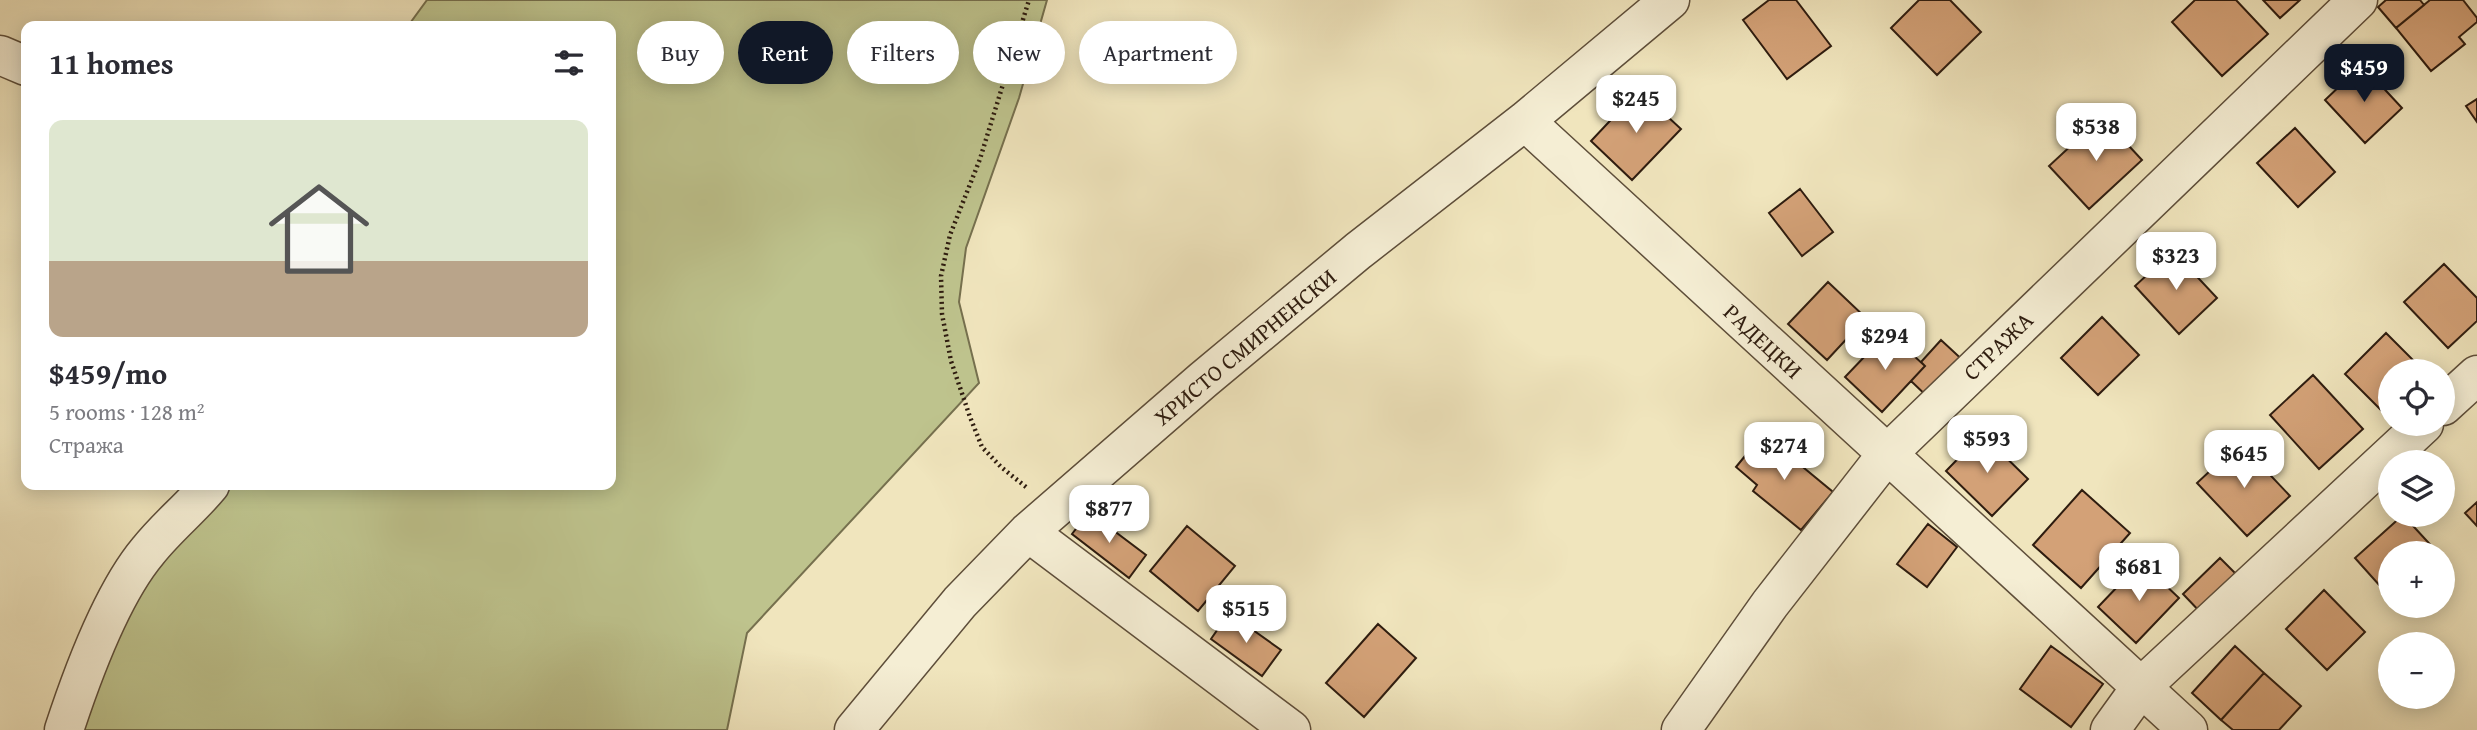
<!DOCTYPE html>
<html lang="en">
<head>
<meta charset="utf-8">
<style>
	:root { --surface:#fff; --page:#f7f7f7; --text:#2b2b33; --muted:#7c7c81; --accent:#111827 }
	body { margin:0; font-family:"Gentium Book Plus",serif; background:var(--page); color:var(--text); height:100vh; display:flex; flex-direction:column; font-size:26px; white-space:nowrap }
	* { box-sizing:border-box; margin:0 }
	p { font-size:23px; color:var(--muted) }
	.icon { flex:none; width:38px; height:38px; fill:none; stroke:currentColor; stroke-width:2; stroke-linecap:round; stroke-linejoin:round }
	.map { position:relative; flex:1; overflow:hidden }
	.details { position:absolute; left:21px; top:21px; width:595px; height:469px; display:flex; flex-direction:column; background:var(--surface); border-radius:14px; box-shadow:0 4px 18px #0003 }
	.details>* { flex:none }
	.guide { position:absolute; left:637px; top:21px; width:665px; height:63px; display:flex; gap:14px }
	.fabs { position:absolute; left:2378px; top:359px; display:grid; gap:14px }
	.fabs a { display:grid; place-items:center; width:77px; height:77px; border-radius:50%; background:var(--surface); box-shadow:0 4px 18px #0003; font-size:35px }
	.price { position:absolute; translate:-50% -60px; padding:0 16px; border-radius:14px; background:#fff; color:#222; font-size:23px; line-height:46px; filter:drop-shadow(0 2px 4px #0008) }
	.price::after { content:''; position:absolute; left:50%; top:42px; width:21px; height:16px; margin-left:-10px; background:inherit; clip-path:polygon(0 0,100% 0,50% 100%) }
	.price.current { background:var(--accent); color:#fff }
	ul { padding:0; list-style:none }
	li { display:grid; align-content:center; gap:14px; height:371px; padding:0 28px }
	li span { display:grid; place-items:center; height:217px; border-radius:14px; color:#555 }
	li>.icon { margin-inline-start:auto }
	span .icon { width:126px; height:126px; fill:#fffc; stroke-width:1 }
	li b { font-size:30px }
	h2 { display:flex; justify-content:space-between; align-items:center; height:84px; padding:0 28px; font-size:30px }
	.chip { padding:0 24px; border-radius:32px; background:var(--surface); box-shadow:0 4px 18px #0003; font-size:24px; line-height:63px }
	.chip.current { background:var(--accent); color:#fff }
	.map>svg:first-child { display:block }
	.green { fill:#bec38d; stroke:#76704e; stroke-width:2 }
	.building { fill:#d3a177; stroke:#2e1c0f; stroke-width:2 }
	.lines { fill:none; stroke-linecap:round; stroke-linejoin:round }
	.minor-casing { stroke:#5e4e3a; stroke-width:41 }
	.path { stroke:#2e1c0f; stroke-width:4.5; stroke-dasharray:2 3.5; stroke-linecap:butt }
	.minor { stroke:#f5eed4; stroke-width:38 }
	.labels { text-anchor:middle; stroke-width:5; stroke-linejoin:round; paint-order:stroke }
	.street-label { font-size:23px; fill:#2e1c0f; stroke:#f5eed4 }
</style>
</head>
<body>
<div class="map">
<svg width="2477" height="730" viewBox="0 0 2477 730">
	<rect width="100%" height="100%" fill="#f0e5bd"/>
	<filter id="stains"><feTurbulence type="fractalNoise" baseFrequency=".00286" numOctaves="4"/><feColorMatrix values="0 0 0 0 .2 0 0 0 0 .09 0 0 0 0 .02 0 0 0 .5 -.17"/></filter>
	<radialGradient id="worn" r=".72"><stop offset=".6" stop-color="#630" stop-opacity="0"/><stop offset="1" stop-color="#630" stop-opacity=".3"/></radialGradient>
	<path class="green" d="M 427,0 L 1047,0 L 1019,98 L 966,248 L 959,302 L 979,383 L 747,633 L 727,730 L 82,730 L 139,563 L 214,485 L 611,485 L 611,26 L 408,26 Z"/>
	<path class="building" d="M 1769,0 L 1796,0 L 1831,46 L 1787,79 L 1743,20 Z
		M 1919,0 L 1950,0 L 1981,32 L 1937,75 L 1891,28 Z
		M 2195,0 L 2236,0 L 2268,34 L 2222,76 L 2172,22 Z
		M 2263,0 L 2300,0 L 2280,18 Z
		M 2386,0 L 2420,0 L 2424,5 L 2396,28 L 2378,7 Z
		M 2430,0 L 2463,0 L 2477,18 L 2477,22 L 2459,37 L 2465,44 L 2431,71 L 2396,28 Z
		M 2362,65 L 2402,108 L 2365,143 L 2325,100 Z
		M 1639,90 L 1681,129 L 1632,180 L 1591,141 Z
		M 2477,99 L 2477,122 L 2466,106 Z
		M 2102,117 L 2142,160 L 2089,209 L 2049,166 Z
		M 2295,128 L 2335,172 L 2298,207 L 2257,163 Z
		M 1800,189 L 1833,232 L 1802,256 L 1769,213 Z
		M 2173,251 L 2217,298 L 2179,334 L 2135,286 Z
		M 2444,264 L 2477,298 L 2477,321 L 2448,348 L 2404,302 Z
		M 1828,282 L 1866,318 L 1827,360 L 1788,324 Z
		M 2102,317 L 2139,355 L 2098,395 L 2061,358 Z
		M 1888,332 L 1925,366 L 1882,412 L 1845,377 Z
		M 2386,333 L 2423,370 L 2390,371 L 2390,403 L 2382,411 L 2345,374 Z
		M 1941,340 L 1968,365 L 1933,402 L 1911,381 L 1925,366 L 1921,362 Z
		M 2313,375 L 2363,429 L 2319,469 L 2270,415 Z
		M 1763,434 L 1833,492 L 1801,530 L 1753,491 L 1757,485 L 1736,467 Z
		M 1982,434 L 2028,479 L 1992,516 L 1946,471 Z
		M 2240,443 L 2290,496 L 2247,536 L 2197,483 Z
		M 2082,490 L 2130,533 L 2081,588 L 2033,545 Z
		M 2477,502 L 2477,526 L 2465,513 Z
		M 1089,512 L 1146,555 L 1129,578 L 1072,534 Z
		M 2403,515 L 2438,553 L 2390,553 L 2390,594 L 2389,596 L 2355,558 Z
		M 1928,524 L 1957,547 L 1927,587 L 1897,564 Z
		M 1187,526 L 1235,566 L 1198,611 L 1150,571 Z
		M 2220,558 L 2240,578 L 2203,615 L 2183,594 Z
		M 2141,562 L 2179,598 L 2136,643 L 2098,607 Z
		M 2324,590 L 2365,632 L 2327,670 L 2286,629 Z
		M 1229,613 L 1281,650 L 1262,676 L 1211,639 Z
		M 1378,624 L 1416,658 L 1364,717 L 1326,683 Z
		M 2051,646 L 2103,684 L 2071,727 L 2020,689 Z
		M 2235,646 L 2264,673 L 2221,720 L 2192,693 Z
		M 2264,673 L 2301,706 L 2279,730 L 2233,730 L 2221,720 Z"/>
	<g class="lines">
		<defs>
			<path id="minor" d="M 0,55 L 26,66
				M 1525,121 L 2188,730
				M 2443,406 L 2477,375
				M 1028,532 L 1291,730
				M 64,730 C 82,675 111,595 148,551 C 167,527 191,508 210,485
				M 854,730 L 960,602 L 1028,532 L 1203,380 L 1358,251 L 1525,121 L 1670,0
				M 1681,730 L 1770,604 L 1887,454 L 2358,0
				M 2110,730 L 2141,687 L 2424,424"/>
		</defs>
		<use href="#minor" class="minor-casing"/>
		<path class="path" d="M 1026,487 L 1001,467 L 982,447 L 970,417 L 951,361 L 942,314 L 941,276 L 950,235 L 980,159 L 1029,0"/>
		<use href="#minor" class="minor"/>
	</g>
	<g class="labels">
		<g class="street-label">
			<text transform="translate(1763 341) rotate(43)" y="8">РАДЕЦКИ</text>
			<text transform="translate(1998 346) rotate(-44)" y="8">СТРАЖА</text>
			<text transform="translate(1245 347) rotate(-40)" y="8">ХРИСТО СМИРНЕНСКИ</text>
		</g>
	</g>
	<rect width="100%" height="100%" filter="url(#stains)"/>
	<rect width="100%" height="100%" fill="url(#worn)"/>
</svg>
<div class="fabs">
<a><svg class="icon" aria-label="locate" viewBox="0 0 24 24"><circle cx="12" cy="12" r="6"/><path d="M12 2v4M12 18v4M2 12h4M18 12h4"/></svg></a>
<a><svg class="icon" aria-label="layers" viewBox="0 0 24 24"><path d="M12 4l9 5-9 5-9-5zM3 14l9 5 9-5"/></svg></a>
<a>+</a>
<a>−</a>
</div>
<b class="price current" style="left:2364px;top:104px">$459</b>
<b class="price" style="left:1636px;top:135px">$245</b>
<b class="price" style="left:2096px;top:163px">$538</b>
<b class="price" style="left:2176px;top:292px">$323</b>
<b class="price" style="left:1885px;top:372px">$294</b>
<b class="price" style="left:1987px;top:475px">$593</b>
<b class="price" style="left:1784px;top:482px">$274</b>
<b class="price" style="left:2244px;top:490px">$645</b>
<b class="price" style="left:1109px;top:545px">$877</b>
<b class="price" style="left:2139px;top:603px">$681</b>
<b class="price" style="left:1246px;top:645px">$515</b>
<div class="guide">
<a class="chip">Buy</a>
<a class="chip current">Rent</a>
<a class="chip">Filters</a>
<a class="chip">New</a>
<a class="chip">Apartment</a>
</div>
<section class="details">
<h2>11 homes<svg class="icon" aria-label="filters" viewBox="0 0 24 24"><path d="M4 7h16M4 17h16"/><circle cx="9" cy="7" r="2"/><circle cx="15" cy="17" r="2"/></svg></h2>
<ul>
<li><span style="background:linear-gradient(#dfe7d0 65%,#b9a48a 0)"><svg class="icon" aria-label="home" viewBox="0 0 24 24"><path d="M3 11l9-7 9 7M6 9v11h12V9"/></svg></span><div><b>$459/mo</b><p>5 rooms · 128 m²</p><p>Стража</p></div></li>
</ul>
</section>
</div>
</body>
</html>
